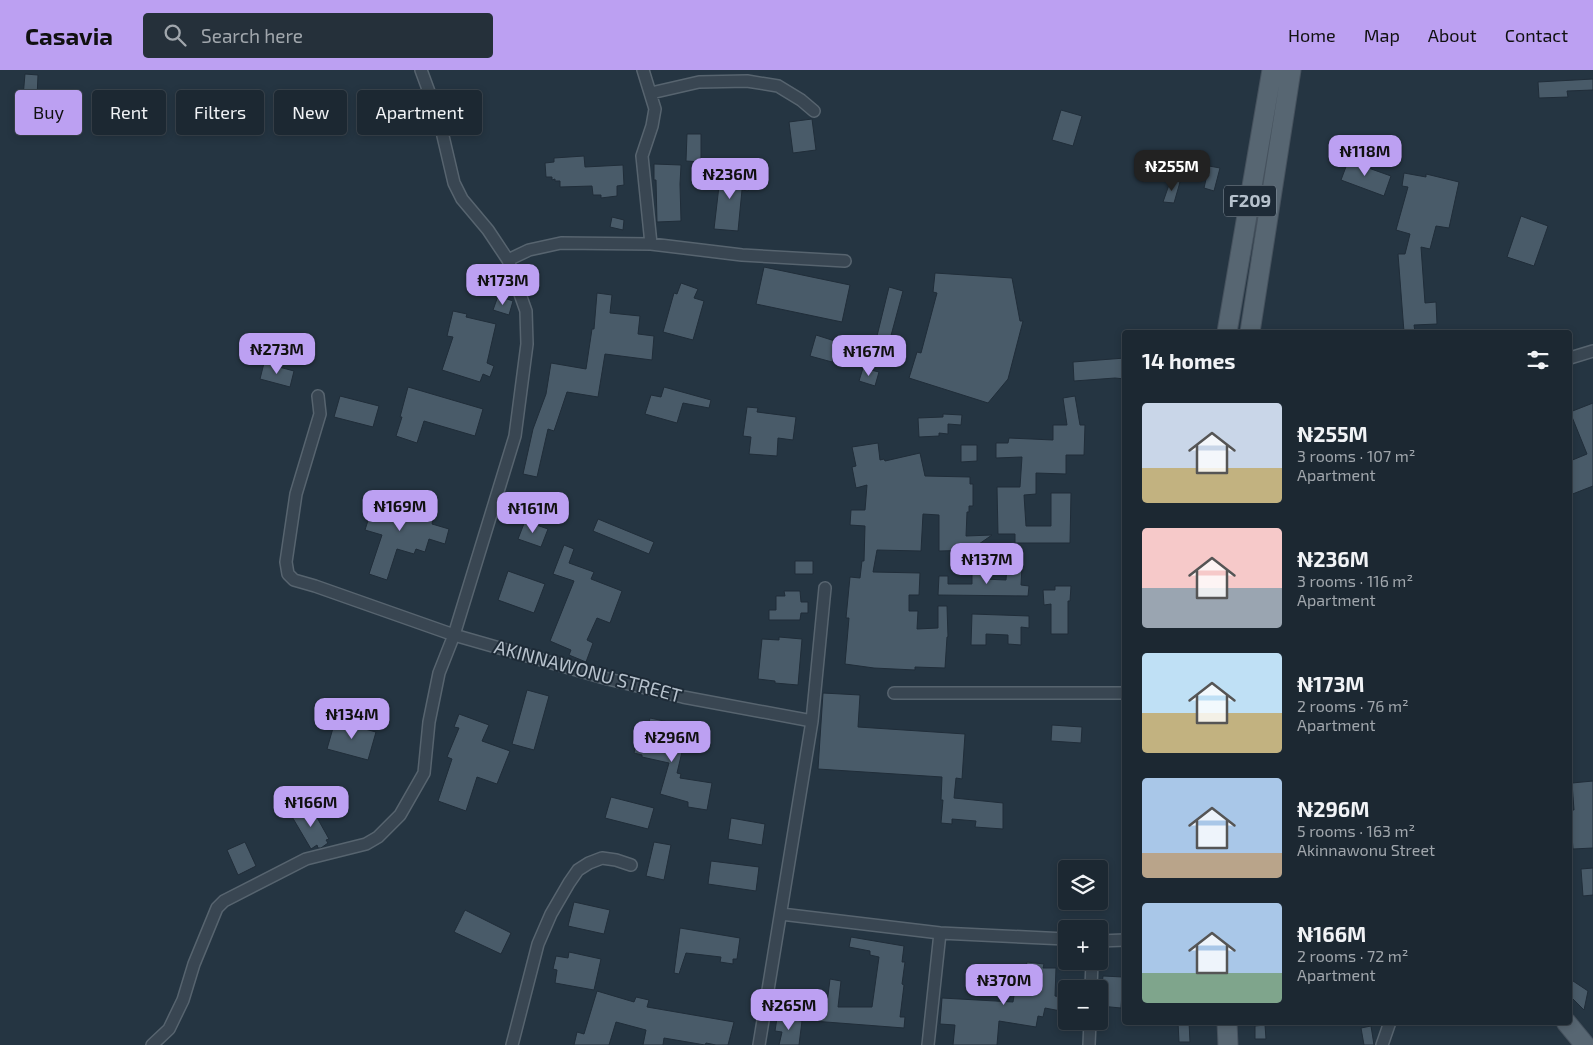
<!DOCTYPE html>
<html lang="en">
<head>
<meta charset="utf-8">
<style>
	:root { --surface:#1c2832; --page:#25303a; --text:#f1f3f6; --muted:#a0a6ac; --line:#3a444d; --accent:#bca0f2 }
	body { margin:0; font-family:"Exo 2",sans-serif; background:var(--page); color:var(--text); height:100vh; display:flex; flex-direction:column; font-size:19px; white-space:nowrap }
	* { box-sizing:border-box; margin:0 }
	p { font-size:16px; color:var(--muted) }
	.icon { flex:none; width:28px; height:28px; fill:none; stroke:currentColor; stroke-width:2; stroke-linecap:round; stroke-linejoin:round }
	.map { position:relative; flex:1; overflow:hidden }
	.panel { position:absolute; left:1122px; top:260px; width:450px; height:695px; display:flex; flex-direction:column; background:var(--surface); border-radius:5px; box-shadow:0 2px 8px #0003,0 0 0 1px var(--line) }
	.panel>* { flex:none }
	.hud { position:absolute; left:15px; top:20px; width:475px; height:45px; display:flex; gap:10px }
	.controls { position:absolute; left:1058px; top:790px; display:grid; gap:10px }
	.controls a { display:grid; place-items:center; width:50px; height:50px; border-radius:5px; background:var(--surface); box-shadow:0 2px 8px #0003,0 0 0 1px var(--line); font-size:25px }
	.price { position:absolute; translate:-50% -42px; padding:0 11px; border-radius:10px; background:var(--accent); color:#111; font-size:16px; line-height:32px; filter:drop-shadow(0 1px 2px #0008) }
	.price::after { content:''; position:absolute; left:50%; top:30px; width:15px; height:11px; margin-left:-8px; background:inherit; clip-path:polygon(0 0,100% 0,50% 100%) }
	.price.on { background:#222; color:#fff }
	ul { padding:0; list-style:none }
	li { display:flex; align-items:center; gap:15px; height:125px; padding:0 20px }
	li span { display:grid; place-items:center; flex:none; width:140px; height:100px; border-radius:5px; color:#555 }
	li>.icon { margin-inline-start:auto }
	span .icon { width:60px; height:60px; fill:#fffc; stroke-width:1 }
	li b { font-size:21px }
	h2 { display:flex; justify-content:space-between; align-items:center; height:60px; padding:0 20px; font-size:21px }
	.chip { padding:0 18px; border-radius:5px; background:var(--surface); box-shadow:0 2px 8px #0003,0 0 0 1px var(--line); font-size:18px; line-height:45px }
	.chip.on { background:var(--accent); color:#111 }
	header { display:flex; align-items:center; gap:30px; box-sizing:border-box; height:70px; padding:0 25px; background:var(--accent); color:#111 }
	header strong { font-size:24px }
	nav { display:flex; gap:28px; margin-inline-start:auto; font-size:18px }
	.search { width:350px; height:45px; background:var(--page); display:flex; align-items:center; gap:12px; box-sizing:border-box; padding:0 18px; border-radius:5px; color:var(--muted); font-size:19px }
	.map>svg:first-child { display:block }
	.building { fill:#495b69; stroke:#202d39 }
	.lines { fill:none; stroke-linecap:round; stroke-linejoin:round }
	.street-casing { stroke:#57646f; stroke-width:14 }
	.primary-casing { stroke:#46525e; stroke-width:21 }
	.street { stroke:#394652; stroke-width:11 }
	.primary { stroke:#576672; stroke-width:19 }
	.labels { text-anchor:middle; stroke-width:4; stroke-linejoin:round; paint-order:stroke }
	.shield { fill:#1e2b37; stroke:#88949f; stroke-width:1 }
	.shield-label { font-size:18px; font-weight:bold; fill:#b6c1cc }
	.street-label { font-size:19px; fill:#b6c1cc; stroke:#1e2b37 }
</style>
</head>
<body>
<header>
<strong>Casavia</strong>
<div class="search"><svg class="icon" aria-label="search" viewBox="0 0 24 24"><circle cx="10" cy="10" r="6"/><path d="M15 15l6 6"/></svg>Search here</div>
<nav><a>Home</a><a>Map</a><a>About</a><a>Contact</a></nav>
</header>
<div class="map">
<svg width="1593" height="975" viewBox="0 0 1593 975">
	<rect width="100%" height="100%" fill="#253542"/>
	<path class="building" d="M 25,4 L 38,5 L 37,28 L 23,27 Z
		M 1593,9 L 1593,20 L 1567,21 L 1568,27 L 1539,28 L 1538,12 Z
		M 1061,40 L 1082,46 L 1073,76 L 1052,70 Z
		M 812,49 L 816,80 L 793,83 L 789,52 Z
		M 687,64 L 701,64 L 701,92 L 686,91 Z
		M 584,86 L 585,97 L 623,95 L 624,115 L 617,116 L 617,126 L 601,128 L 601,125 L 593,125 L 592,116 L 560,117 L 560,111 L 555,111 L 555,109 L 552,110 L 552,107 L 546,107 L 545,93 L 554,92 L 554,88 Z
		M 1350,86 L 1361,90 L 1360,95 L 1391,106 L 1384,126 L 1341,110 Z
		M 654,94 L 681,95 L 680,114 L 681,151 L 657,152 L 656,110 L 654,110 Z
		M 1209,96 L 1220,98 L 1214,121 L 1204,118 Z
		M 718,101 L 750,107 L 748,121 L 742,120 L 738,161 L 714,159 L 719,116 L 716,116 Z
		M 1404,103 L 1426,107 L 1426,104 L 1459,112 L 1449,158 L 1436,156 L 1430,179 L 1421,177 L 1425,233 L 1436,232 L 1437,254 L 1414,255 L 1415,262 L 1404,262 L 1398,184 L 1405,184 L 1410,164 L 1396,160 L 1408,117 L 1402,116 Z
		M 1171,109 L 1180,112 L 1174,133 L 1163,132 Z
		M 1521,146 L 1548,156 L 1534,196 L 1507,187 Z
		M 612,147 L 624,150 L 623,160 L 610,157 Z
		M 764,197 L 850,215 L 842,252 L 756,234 Z
		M 935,203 L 1012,208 L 1020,251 L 1023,251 L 1008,309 L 988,333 L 909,308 L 917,282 L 921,283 L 937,223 L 933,222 Z
		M 681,213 L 698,219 L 694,228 L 704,231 L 693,270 L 663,262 L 674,223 L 677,224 Z
		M 889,217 L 903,221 L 889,273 L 876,270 Z
		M 597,223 L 612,225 L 610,243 L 640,246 L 638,264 L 654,266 L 652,290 L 605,284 L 598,327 L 567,322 L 554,361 L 548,359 L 537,407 L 523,404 L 533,359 L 546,324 L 551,293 L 586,299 L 592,259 L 594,259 Z
		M 498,226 L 513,231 L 509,245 L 493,240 Z
		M 453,241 L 467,244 L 466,247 L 496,254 L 487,293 L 494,296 L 490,307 L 483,304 L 480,312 L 442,300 L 453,267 L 447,266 Z
		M 816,265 L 838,272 L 832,292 L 810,286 Z
		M 1125,288 L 1125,309 L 1115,308 L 1074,311 L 1073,292 Z
		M 264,293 L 294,301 L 290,317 L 260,309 Z
		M 863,298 L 879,302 L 875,316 L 859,311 Z
		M 408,317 L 483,339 L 475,366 L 424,351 L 417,373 L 396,366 L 402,347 L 400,347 Z
		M 664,317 L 711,330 L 709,338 L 683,333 L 677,353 L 645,344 L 651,325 L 661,327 Z
		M 340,326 L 379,336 L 373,357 L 334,347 Z
		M 1075,326 L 1080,355 L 1085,355 L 1084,385 L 1066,385 L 1066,404 L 1036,403 L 1036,424 L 1024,425 L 1026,456 L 1051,456 L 1051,423 L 1071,423 L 1070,473 L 1015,473 L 1015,464 L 998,464 L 997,417 L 1020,417 L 1022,387 L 996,388 L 996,373 L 1008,373 L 1009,368 L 1053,370 L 1053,355 L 1067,355 L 1063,328 Z
		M 1593,333 L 1593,416 L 1570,425 L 1570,391 L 1587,384 L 1570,342 Z
		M 747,337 L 758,338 L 757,342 L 796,347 L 793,370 L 778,368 L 777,386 L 749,384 L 751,367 L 743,366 Z
		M 943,344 L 962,345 L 961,355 L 948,354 L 948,364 L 939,363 L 939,366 L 919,367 L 918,348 L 943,347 Z
		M 878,373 L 880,390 L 884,389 L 885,391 L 920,383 L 925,406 L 970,407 L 970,414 L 973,414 L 973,436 L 969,436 L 969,442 L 967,442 L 966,466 L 992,465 L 979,474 L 979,480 L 939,481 L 939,445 L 923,444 L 921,481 L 877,480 L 873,502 L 920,503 L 919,525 L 909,525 L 909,541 L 918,541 L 917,559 L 938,558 L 938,536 L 947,536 L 948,567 L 947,567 L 945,598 L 915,597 L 915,600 L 874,598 L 845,594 L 849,548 L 846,548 L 850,507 L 860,508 L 862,491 L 864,491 L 865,456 L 850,455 L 851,440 L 865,440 L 867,415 L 856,418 L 852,397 L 856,396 L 852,377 Z
		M 961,375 L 977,375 L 977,391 L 961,392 Z
		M 377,422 L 391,426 L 390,431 L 434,445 L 432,454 L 449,459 L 445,474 L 429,469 L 425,482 L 416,479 L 414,484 L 397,479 L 387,510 L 369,504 L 382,465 L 365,460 Z
		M 598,449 L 654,472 L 649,484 L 593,461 Z
		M 525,451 L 548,459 L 541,477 L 518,469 Z
		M 564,475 L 574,479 L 569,493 L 594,502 L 591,509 L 622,521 L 610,553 L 597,548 L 587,570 L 593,573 L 586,592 L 569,585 L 571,580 L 550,571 L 574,511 L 553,504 Z
		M 795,491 L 813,491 L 813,504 L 795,504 Z
		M 972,496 L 985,496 L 984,509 L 1006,510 L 1007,496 L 1022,496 L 1021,515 L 1029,516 L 1028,526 L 938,525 L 939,506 L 948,506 L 948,514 L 972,514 Z
		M 508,501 L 545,514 L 534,543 L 498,530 Z
		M 1055,516 L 1071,516 L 1070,531 L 1068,531 L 1068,564 L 1051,564 L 1051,534 L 1044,535 L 1043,520 L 1055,520 Z
		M 784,521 L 800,521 L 801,532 L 808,532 L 808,543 L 801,543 L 800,550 L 769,550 L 769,540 L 776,540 L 776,526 L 785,526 Z
		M 972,544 L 1029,546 L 1029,558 L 1021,557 L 1021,575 L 1008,574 L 1008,565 L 986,564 L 986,575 L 971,575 Z
		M 779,567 L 802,569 L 798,615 L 775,613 L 775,611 L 758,609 L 762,569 L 779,570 Z
		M 527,620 L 549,626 L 534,680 L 512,674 Z
		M 823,623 L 860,625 L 858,657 L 965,664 L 962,709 L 956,708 L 954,728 L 1003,733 L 1003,759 L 975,757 L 976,751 L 952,749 L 952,754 L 941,753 L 943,730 L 941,730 L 942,707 L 818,699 Z
		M 459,644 L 489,655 L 482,671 L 510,681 L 497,714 L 477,707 L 466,741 L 438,731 L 452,689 L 447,687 L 459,658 L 454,657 Z
		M 650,648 L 683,655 L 677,681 L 682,682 L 677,703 L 681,704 L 680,708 L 712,713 L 707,740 L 688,737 L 688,732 L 660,724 L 669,693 L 642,687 L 642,685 L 634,683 L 638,665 L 646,666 Z
		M 335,651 L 376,662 L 368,690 L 327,679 Z
		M 1052,655 L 1082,657 L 1081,673 L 1051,671 Z
		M 1593,711 L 1593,778 L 1573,779 L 1570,740 L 1574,740 L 1572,713 Z
		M 611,727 L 654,738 L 648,759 L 605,748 Z
		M 310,735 L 329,769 L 326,770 L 328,773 L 321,778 L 318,778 L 317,775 L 311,779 L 291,745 Z
		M 731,748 L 765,754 L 762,775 L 728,769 Z
		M 245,772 L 256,796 L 238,805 L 227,780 Z
		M 654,772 L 671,775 L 664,810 L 646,806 Z
		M 711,791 L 759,797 L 756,821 L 708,814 Z
		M 1593,798 L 1593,825 L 1583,826 L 1581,799 Z
		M 574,832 L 610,840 L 604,864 L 568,856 Z
		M 465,840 L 511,863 L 501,884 L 454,862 Z
		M 680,858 L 740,868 L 737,889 L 733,889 L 733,894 L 720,892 L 721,887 L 686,883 L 679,904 L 674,903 Z
		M 851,867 L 904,876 L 902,892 L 905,892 L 902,914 L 904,915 L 900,947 L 905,947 L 904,958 L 800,950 L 803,929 L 827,933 L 830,909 L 841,911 L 838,937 L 872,937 L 879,887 L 870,885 L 870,881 L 849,877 Z
		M 569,882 L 601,889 L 594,920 L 555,913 L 557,900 L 553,899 L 556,886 L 568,888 Z
		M 1027,892 L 1044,894 L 1043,898 L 1056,898 L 1055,926 L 1066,928 L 1066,942 L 1045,938 L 1043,947 L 1038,946 L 1036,957 L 999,951 L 997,975 L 953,975 L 955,955 L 940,954 L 942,928 L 1013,932 L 1016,913 L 1005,911 L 1007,895 L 1026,897 Z
		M 1103,906 L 1123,907 L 1121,938 L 1100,936 Z
		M 1570,909 L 1588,921 L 1584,940 L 1570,926 Z
		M 597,921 L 634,932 L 636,927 L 649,930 L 647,937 L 734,952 L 728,975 L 716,975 L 706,973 L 705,975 L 664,968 L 663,975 L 643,975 L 646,960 L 616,952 L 609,975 L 574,975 L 577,962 L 584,964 Z
		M 777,948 L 802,951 L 799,975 L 779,975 L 782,962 L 775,961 Z
		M 1178,952 L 1189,952 L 1190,972 L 1179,972 Z
		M 1265,955 L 1266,969 L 1255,969 L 1255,956 Z
		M 1371,956 L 1374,975 L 1364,975 L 1361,958 Z"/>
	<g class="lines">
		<defs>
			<path id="street" d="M 421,0 L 439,49 L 454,113 L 462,129 L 488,160 L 508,190
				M 643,0 L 655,39 L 652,56 L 642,86 L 651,174
				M 651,23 L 699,12 L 747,11 L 778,16 L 801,30 L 814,41
				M 1570,288 L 1593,281
				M 318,326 L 320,344 L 296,424 L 286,492 L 288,504 L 294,510 L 315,516 L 454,565 L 608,609 L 683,627 L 812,651
				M 894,623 L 1125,623
				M 781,844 L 940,863 L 1066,869
				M 1099,871 L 1125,870
				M 1091,919 L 1092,891
				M 152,975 L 169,959 L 183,930 L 194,894 L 217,838 L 224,831 L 306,789 L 366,774 L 378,767 L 400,745 L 424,703 L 429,652 L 439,603 L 454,565 L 515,366 L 527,274 L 526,241 L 508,190 L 529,180 L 561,173 L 651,174 L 742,185 L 845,191
				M 512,975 L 538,874 L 551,844 L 569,813 L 578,800 L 589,793 L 602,788 L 616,790 L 631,795
				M 759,975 L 812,651 L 825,518
				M 928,975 L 940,863
				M 1089,975 L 1090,951
				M 1382,975 L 1390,952"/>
			<path id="primary" d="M 1227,262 L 1272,0
				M 1250,262 L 1291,0
				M 1227,952 L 1228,975
				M 1566,952 L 1585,975"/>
		</defs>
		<use href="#street" class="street-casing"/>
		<use href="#primary" class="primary-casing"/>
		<use href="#street" class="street"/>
		<use href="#primary" class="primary"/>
	</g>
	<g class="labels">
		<rect class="shield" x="1224" y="115.5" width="52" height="31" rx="4"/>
		<g class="shield-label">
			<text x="1250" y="137">F209</text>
		</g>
		<g class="street-label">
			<text transform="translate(588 601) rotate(15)" y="7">AKINNAWONU STREET</text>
		</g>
	</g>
</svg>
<div class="controls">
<a><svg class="icon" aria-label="layers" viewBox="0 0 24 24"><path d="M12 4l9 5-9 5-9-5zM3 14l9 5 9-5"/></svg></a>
<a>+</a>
<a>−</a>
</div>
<b class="price" style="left:1365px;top:107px">₦118M</b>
<b class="price on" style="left:1172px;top:122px">₦255M</b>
<b class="price" style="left:730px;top:130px">₦236M</b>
<b class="price" style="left:503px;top:236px">₦173M</b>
<b class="price" style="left:277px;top:305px">₦273M</b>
<b class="price" style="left:869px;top:307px">₦167M</b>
<b class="price" style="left:400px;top:462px">₦169M</b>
<b class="price" style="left:533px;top:464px">₦161M</b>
<b class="price" style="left:987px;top:515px">₦137M</b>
<b class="price" style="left:352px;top:670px">₦134M</b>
<b class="price" style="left:672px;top:693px">₦296M</b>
<b class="price" style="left:311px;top:758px">₦166M</b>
<b class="price" style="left:1004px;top:936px">₦370M</b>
<b class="price" style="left:789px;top:961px">₦265M</b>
<div class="hud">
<a class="chip on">Buy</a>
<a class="chip">Rent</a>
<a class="chip">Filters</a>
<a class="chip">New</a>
<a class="chip">Apartment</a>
</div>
<section class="panel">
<h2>14 homes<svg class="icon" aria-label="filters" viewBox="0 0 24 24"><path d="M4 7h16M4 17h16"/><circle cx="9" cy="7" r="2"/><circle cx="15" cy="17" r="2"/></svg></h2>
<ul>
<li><span style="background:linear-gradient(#c9d6e8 65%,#c2b280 0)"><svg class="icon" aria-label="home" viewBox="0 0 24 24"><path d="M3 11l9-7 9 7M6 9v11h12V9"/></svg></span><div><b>₦255M</b><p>3 rooms · 107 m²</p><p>Apartment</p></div></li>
<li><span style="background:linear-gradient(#f6c9c9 60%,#9aa5b1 0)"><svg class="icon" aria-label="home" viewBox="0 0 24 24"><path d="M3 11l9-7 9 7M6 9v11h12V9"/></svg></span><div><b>₦236M</b><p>3 rooms · 116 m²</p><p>Apartment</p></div></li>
<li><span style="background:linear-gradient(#bfe0f5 60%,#c2b280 0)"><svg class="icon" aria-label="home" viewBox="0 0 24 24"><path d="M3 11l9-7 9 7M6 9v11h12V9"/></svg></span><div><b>₦173M</b><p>2 rooms · 76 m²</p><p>Apartment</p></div></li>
<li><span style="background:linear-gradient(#a9c7e8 75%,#b9a48a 0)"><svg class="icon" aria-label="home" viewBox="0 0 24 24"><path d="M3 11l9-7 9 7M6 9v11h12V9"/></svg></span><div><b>₦296M</b><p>5 rooms · 163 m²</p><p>Akinnawonu Street</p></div></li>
<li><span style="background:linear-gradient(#a9c7e8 70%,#7fa58c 0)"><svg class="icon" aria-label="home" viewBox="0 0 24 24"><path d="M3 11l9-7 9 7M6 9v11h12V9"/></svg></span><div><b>₦166M</b><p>2 rooms · 72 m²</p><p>Apartment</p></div></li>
</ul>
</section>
</div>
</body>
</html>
